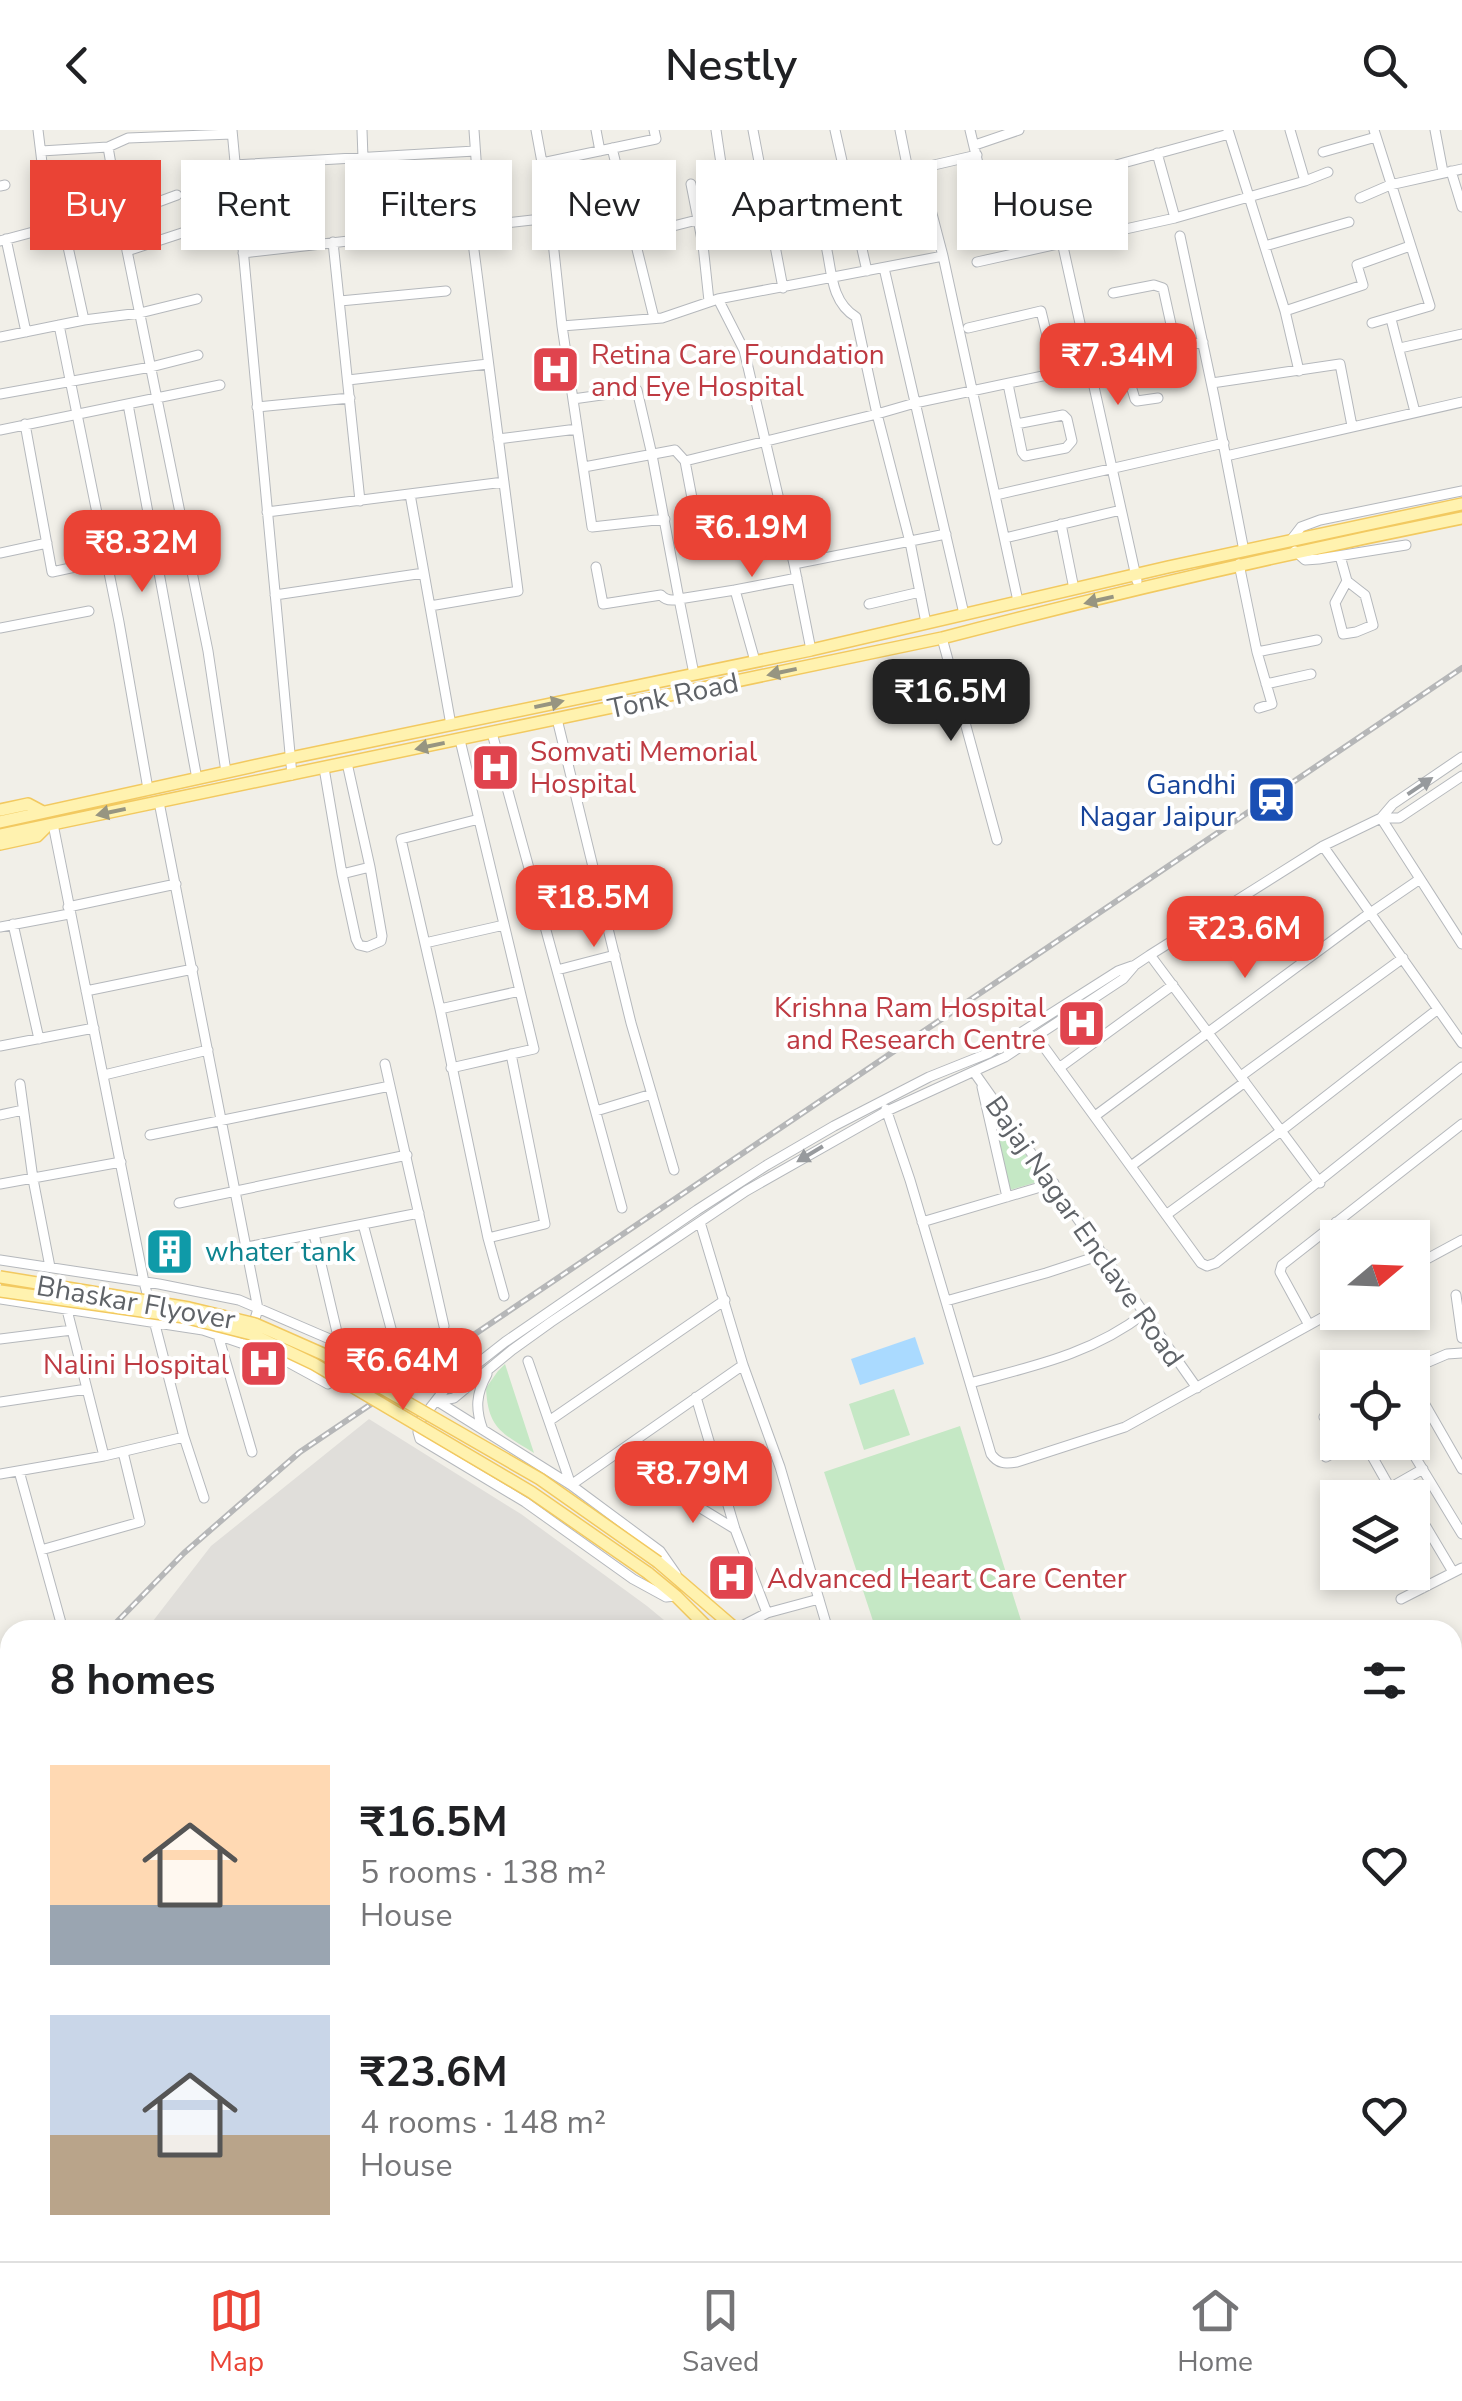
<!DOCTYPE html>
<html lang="en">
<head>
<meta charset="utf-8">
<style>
	:root { --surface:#fff; --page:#f6f6f6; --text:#202124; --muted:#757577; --line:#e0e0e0; --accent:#ea4335 }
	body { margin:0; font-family:"Nunito Sans",sans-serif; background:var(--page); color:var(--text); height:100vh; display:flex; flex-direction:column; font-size:38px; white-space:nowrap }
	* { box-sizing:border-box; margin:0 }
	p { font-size:32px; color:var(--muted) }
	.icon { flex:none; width:55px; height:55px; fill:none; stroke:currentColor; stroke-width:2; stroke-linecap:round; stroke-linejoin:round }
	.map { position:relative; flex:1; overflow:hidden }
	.details { position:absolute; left:0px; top:1490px; width:1462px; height:642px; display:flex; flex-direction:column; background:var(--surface); border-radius:30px 30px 0 0; box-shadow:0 5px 15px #0003 }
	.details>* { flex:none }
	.hud { position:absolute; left:30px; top:30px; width:1402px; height:90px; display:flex; gap:20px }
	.needle { width:65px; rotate:71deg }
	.controls { position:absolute; left:1320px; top:1090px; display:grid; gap:20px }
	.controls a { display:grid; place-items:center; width:110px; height:110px; border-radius:0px; background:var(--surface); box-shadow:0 5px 15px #0003; font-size:50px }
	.price { position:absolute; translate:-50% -85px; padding:0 22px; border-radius:20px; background:var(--accent); color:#fff; font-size:32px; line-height:65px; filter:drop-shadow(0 2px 5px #0008) }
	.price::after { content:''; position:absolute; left:50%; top:60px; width:30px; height:22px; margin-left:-15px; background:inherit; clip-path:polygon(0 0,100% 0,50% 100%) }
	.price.on { background:#222; color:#fff }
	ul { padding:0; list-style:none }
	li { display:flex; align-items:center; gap:30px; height:250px; padding:0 50px }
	li span { display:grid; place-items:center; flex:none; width:280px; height:200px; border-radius:0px; color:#555 }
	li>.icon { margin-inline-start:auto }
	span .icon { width:120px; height:120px; fill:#fffc; stroke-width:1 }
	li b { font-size:42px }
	h2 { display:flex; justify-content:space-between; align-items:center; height:120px; padding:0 50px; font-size:42px }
	.tag { padding:0 35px; border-radius:0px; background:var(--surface); box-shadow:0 5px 15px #0003; font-size:35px; line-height:90px }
	.tag.on { background:var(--accent); color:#fff }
	header { display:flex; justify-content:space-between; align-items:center; height:130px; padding:0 50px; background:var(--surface); font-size:45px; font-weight:600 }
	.menu { display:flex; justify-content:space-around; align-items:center; height:140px; border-top:2px solid var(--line); background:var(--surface); font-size:28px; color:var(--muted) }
	.menu a { display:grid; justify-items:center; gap:5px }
	.menu .on { color:var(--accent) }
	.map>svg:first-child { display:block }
	.industrial { fill:#e0deda }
	.green { fill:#c5e8c5 }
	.water { fill:#aadaff }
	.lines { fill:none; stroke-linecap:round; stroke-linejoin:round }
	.minor-casing { stroke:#b5b8bc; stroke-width:11 }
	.major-casing { stroke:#f2c960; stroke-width:14 }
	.minor { stroke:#fff; stroke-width:9 }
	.major { stroke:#fff2af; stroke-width:11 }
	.rail-casing { stroke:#b6b7b8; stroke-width:6 }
	.rail { stroke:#fff; stroke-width:2.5; stroke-dasharray:8; stroke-linecap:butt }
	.major-bridge-casing { stroke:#f2c960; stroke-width:14; stroke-linecap:butt }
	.major-bridge { stroke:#fff2af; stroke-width:11 }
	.oneway { fill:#979581 }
	.oneway2 { fill:#979a9d }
	.labels { text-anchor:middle; stroke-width:8; stroke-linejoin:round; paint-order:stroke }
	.health-label { font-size:28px; fill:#be3a42; stroke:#fff; text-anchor:start }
	.street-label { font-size:28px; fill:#5f6368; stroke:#fff }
	.transit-label { font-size:28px; fill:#164399; stroke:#fff; text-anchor:end }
	.culture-label { font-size:28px; fill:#0d838f; stroke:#fff; text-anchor:start }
</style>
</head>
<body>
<header><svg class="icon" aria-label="back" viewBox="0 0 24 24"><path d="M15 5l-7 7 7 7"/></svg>Nestly<svg class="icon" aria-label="search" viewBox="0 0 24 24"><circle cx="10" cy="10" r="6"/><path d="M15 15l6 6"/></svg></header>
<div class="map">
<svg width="1462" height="2131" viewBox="0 0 1462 2131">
	<rect width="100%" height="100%" fill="#f1efe8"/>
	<path class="industrial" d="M 369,1289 L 521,1384 L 647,1476 L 676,1500 L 146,1500 L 211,1416 Z
		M 10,1678 L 10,1866 L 0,1872 L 0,1693 Z"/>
	<path class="green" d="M 986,971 L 1044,1050 L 1010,1060 Z
		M 505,1234 L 534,1323 C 502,1303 488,1299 486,1258 L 498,1241 Z
		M 894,1259 L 910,1305 L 864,1320 L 849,1274 Z
		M 960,1296 L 1024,1500 L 876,1500 L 824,1342 Z
		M 423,2122 L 519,2123 L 520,2131 L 339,2131 Z
		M 1183,2123 L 1322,2123 L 1317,2131 L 1189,2131 Z"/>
	<path class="water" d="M 915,1207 L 924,1234 L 860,1255 L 851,1229 Z"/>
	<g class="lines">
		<defs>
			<path id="minor" d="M 38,0 L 50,98
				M 232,0 L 292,645
				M 362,0 L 363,28
				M 474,0 L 477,43
				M 536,0 L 548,65 L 562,196 L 592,397 L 665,389
				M 596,0 L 600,21
				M 716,0 L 732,107 L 819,93 C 834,123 824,168 856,187 L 877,284 L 910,412 L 926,493
				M 753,0 L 783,158
				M 835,0 L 867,141
				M 900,0 L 908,40
				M 970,0 L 993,96
				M 1228,0 L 1285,181 L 1299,241
				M 1290,0 L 1305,51
				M 1435,0 L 1443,42
				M 975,15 L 1019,0
				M 108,17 L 120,86 L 208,521 L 226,642
				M 612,18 L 654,188
				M 41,21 L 108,17 L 128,8 L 232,4
				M 1323,22 L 1376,7
				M 1157,23 L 1175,88
				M 542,33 L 656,9 L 654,0
				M 234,35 L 475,21
				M 920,38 L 943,126 L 1018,471
				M 1451,41 L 1462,77
				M 691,54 L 703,115
				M 848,55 L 977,25
				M 0,56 L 5,55
				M 986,64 L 1116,35 L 1229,4
				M 726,68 L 787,56
				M 1360,68 L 1390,55 L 1462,39
				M 63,94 L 84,190
				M 634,106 L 697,90
				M 1180,106 L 1214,266 L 1244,421
				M 6,109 L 26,202
				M 0,111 L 63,94 L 120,86 L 177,65
				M 333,112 L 360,371
				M 1062,112 L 1137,451
				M 1265,116 L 1349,92
				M 127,121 L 185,102
				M 243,123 L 550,88
				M 977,132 L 1175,88 L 1305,51 L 1328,42
				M 884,138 L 964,484
				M 1113,163 L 1154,155 L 1163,158 L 1176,217
				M 718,169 L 744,220 L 794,434 L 811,520
				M 340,171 L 446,161
				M 709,171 L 703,115 L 732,107
				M 1285,181 L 1363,155 L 1357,135 L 1410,116
				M 1391,189 L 1415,282
				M 1372,193 L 1430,176 L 1374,0
				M 59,195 L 119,492 L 148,659
				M 562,196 L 662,188 L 718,169 L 943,126
				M 968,198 L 1041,181 L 1056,243
				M 0,207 L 84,190 L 140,183 L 197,169
				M 1400,218 L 1462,204
				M 1123,229 L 1135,269 L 1137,271 L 1158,268
				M 348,250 L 488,234
				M 1212,253 L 1340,234 L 1352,296
				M 1008,254 L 1022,322 L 1025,326 L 1066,318 L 1072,311 L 1067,289 L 1063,285 L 1016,294
				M 0,264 L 151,237 L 198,225
				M 573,269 L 637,260 L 652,325 L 679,469 C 672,471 666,471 661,465 L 603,474 L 596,437
				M 128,274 L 197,649
				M 257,277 L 350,268
				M 25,294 L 52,442 L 154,420 L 187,419
				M 0,300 L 220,255
				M 498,309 L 577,299
				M 1226,326 L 1462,272
				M 685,331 L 695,384 L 731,376
				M 584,337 L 675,320 L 685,331 L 877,284 L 915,273 L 1203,212
				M 410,364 L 451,595
				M 996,365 L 1224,313
				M 267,382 L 504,352
				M 1061,394 L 1074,459
				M 1005,408 L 1121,380
				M 1291,410 L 1301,397 L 1320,390 L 1462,361
				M 1295,421 L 1305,430 L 1319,429 L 1406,415
				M 0,423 L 47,413
				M 1340,426 L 1347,451 L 1365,465 L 1373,495 L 1356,502 L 1343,504 L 1335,473 L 1347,451
				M 794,434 L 946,404
				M 1239,434 L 1257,522 L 1272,574 L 1259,578
				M 735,460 L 797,448
				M 275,465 L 424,443
				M 869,474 L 920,462
				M 430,476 L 518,461 L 471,97
				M 0,498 L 89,481
				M 942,508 L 997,710
				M 1257,522 L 1317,510
				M 694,544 L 679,469 L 735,460 L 755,531
				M 1266,554 L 1311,544
				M 557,589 L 631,893 L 674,1040
				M 492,603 L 622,1078
				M 324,638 L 342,744 L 356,809 L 359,815 L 367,817 L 381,811 L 382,806 L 370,737 L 347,633
				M 159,672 L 258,1179 L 247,1215
				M 1381,688 L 1462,814
				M 1381,688 L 1399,688 L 1462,646
				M 479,689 L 401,709 L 440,879 L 488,1108 L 504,1166
				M 53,694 L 144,1152 L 184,1307 L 204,1368
				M 1323,716 L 1462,913
				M 342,744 L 370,737
				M 68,777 L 176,754
				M 13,794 L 39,909
				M 545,796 L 604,780
				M 0,797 L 69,784
				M 425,813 L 504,795
				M 1150,825 L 1320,1053
				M 557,840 L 615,825
				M 86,861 L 193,839
				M 440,879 L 520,861 L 460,610
				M 1036,906 L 1201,1133 L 1207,1136 L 1216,1133 L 1462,937
				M 0,916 L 94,898
				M 385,934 L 444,1196
				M 451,938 L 534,919 L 520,861
				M 1059,938 L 1173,855
				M 974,942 L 1197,1258
				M 104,945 L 208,920
				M 1241,946 L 1403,828
				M 20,954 L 33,1049 L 50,1137
				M 982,957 L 1007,1067
				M 886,979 L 910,1050 L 991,1324 C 998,1334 1005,1334 1017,1332 L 1125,1297 L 1338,1179
				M 596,981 L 652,964
				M 0,985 L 23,980
				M 1095,986 L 1363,788 L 1420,749
				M 150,1005 L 390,956
				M 1131,1036 L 1245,952
				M 0,1054 L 121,1032
				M 179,1073 L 407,1025
				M 1166,1085 L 1281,1001 L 1438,879
				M 700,1092 L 743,1235 L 780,1337 L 828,1500
				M 922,1092 L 1054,1053
				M 1336,1092 L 1345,1108
				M 363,1094 L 397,1221
				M 314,1104 L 340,1215
				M 488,1108 L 545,1094 L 511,924
				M 247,1117 L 419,1083
				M 0,1130 L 159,1154 L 239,1170 L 332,1210 L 386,1238
				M 1412,1137 L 1462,1110
				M 1456,1165 L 1462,1208
				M 0,1169 L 203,1200 L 273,1224 L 328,1254
				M 946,1171 L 1046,1143 L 1104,1124
				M 67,1180 L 104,1326
				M 1309,1195 L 1280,1142 L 1282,1135 L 1462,994
				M 218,1205 L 252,1322
				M 0,1209 L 72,1200
				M 528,1231 L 571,1355 L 743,1235
				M 1412,1239 L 1447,1224 L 1462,1223
				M 1412,1252 L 1462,1339
				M 970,1253 C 1033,1236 1092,1224 1145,1183
				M 696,1267 L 735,1399 L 767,1483 L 819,1469
				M 437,1271 L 454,1268 L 512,1220 L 551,1192 L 746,1061 L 887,981 L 1005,927 L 1123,849 L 1135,835 L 1150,825 L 1323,716 L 1381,688 L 1393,674 L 1462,627
				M 437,1271 L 571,1355 L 660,1421 L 676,1444
				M 0,1272 L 87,1259
				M 1324,1287 L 1338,1280
				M 549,1291 L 725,1170
				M 483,1300 C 475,1279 476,1264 487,1244
				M 1364,1312 L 1390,1358
				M 1406,1312 L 1462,1404
				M 1326,1327 L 1353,1312
				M 19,1341 L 63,1500
				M 0,1344 L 104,1326 L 184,1307
				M 671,1360 L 735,1399
				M 661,1367 L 714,1329
				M 1372,1368 L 1423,1339
				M 1412,1399 L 1425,1395 L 1453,1442
				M 41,1420 L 140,1392 L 123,1322
				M 1412,1437 L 1423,1458
				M 676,1466 L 666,1467 L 633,1449 L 525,1372 L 420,1309 L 418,1302 L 420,1291 L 445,1259 L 505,1212 L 697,1080 L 767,1035 L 834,996 L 929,947 L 989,923 L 1118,841 L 1132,836
				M 1401,1469 L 1462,1438
				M 736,1499 L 767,1483
				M 0,1529 L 10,1562
				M 961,2122 L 962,2131
				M 1175,2122 L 1182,2131
				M 245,2131 L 327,2122"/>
			<path id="major" d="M 0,680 L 28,674 L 43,682
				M 0,692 L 290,628 L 811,520 L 1168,437 L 1462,374
				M 0,705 L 942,508 C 1114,463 1288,423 1462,388
				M 0,714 L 37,706 L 48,695
				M 658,1432 L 737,1500
				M 648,1443 L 676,1466 L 710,1500
				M 1452,1968 L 1462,1967
				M 1452,1983 L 1462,1982
				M 0,2121 L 10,2120
				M 27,2131 L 139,2122"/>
		</defs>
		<use href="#minor" class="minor-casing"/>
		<use href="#major" class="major-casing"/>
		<use href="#minor" class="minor"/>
		<use href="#major" class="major"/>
		<defs>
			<path id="rail" d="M 109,1500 L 184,1423 L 300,1322 L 1462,538
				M 0,1639 L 10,1625
				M 0,1661 L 10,1648"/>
		</defs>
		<use href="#rail" class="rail-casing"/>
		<use href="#rail" class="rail"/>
		<defs>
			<path id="major-bridge" d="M 0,1147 L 189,1178 L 255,1194 L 323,1224 L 540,1349 L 658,1432
				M 0,1161 L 184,1187 L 251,1204 L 314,1234 L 531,1362 L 648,1443"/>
		</defs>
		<use href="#major-bridge" class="major-bridge-casing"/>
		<use href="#major-bridge" class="major-bridge"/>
	</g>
	<defs><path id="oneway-solid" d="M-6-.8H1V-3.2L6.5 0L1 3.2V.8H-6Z" transform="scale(2.5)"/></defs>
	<g class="oneway">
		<use href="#oneway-solid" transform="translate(1099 470) rotate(167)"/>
		<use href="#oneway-solid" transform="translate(782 542) rotate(168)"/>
		<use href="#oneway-solid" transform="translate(549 574) rotate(-12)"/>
		<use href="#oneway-solid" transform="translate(430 616) rotate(168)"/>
		<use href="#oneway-solid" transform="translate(111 682) rotate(168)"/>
	</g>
	<g class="oneway2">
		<use href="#oneway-solid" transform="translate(1420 656) rotate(-34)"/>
		<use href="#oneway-solid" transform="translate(810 1024) rotate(149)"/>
	</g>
	<defs>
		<symbol id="hospital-square" viewBox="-11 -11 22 22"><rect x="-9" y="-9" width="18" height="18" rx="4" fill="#e0444e" stroke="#fff"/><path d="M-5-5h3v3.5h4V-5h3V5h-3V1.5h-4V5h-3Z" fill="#fff"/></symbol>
		<symbol id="station-square" viewBox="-11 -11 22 22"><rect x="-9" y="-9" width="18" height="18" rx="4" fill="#1a4fb4" stroke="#fff"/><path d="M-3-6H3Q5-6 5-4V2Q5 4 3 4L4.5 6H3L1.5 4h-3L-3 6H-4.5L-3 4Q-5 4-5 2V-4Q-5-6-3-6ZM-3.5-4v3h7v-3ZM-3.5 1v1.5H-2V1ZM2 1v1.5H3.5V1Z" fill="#fff"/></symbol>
		<symbol id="building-square" viewBox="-11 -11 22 22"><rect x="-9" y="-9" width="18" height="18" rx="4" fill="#0f9aa8" stroke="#fff"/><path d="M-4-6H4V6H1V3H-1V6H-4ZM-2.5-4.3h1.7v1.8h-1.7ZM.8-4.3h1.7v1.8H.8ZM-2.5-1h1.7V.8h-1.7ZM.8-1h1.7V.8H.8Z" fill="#fff"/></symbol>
	</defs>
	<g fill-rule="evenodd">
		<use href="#hospital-square" x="528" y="212" width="55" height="55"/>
		<use href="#hospital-square" x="468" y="610" width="55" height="55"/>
		<use href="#station-square" x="1244" y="642" width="55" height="55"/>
		<use href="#hospital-square" x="1054" y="866" width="55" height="55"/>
		<use href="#building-square" x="142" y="1094" width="55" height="55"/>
		<use href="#hospital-square" x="236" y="1206" width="55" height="55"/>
		<use href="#hospital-square" x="704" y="1420" width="55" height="55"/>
	</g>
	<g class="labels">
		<g class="health-label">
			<text x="591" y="234">Retina Care Foundation<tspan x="591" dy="32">and Eye Hospital</tspan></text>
			<text x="530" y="631">Somvati Memorial<tspan x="530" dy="32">Hospital</tspan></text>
			<text x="1046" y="887" text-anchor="end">Krishna Ram Hospital<tspan x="1046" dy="32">and Research Centre</tspan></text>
			<text x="229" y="1244" text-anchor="end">Nalini Hospital</text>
			<text x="767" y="1458">Advanced Heart Care Center</text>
		</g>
		<g class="street-label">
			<text transform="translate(673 565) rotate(-12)" y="10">Tonk Road</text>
			<text transform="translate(1085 1101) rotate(55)" y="10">Bajaj Nagar Enclave Road</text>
			<text transform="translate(136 1172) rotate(10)" y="10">Bhaskar Flyover</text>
		</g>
		<g class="transit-label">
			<text x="1236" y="664">Gandhi<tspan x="1236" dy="32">Nagar Jaipur</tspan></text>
		</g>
		<g class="culture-label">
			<text x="205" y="1131">whater tank</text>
		</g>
	</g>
</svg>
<div class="controls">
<a><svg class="needle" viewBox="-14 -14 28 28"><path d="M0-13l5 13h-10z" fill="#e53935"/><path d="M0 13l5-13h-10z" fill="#757577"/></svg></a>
<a><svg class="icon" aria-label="locate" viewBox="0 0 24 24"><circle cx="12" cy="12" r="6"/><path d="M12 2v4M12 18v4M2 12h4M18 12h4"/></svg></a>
<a><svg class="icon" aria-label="layers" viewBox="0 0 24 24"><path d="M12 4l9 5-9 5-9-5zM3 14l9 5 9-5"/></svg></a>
</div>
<b class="price" style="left:1118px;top:278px">₹7.34M</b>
<b class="price" style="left:752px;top:450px">₹6.19M</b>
<b class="price" style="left:142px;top:465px">₹8.32M</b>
<b class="price on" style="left:951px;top:614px">₹16.5M</b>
<b class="price" style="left:594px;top:820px">₹18.5M</b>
<b class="price" style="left:1245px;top:851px">₹23.6M</b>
<b class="price" style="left:403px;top:1283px">₹6.64M</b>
<b class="price" style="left:693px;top:1396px">₹8.79M</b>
<div class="hud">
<a class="tag on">Buy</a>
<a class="tag">Rent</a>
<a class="tag">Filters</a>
<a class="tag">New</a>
<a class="tag">Apartment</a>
<a class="tag">House</a>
</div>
<section class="details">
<h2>8 homes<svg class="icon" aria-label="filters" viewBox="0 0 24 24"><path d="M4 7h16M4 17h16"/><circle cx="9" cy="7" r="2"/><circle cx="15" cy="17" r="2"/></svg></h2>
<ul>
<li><span style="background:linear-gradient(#ffd9b3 70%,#9aa5b1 0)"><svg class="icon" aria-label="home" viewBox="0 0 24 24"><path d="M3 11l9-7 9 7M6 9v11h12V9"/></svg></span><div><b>₹16.5M</b><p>5 rooms · 138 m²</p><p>House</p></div><svg class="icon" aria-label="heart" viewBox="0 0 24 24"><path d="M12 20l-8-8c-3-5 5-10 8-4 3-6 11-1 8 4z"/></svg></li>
<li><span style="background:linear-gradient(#c9d6e8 60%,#b9a48a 0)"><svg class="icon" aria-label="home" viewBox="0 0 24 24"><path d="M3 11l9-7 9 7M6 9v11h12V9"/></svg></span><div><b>₹23.6M</b><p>4 rooms · 148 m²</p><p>House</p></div><svg class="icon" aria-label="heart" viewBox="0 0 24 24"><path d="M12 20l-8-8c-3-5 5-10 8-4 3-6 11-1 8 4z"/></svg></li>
</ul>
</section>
</div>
<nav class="menu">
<a class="on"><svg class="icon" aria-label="map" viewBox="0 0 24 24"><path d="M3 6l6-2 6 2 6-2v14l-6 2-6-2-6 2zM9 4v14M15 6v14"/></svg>Map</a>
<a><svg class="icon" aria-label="saved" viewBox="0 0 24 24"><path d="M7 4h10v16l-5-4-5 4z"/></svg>Saved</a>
<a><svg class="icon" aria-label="home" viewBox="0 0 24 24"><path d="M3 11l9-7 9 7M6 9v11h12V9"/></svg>Home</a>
</nav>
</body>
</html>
